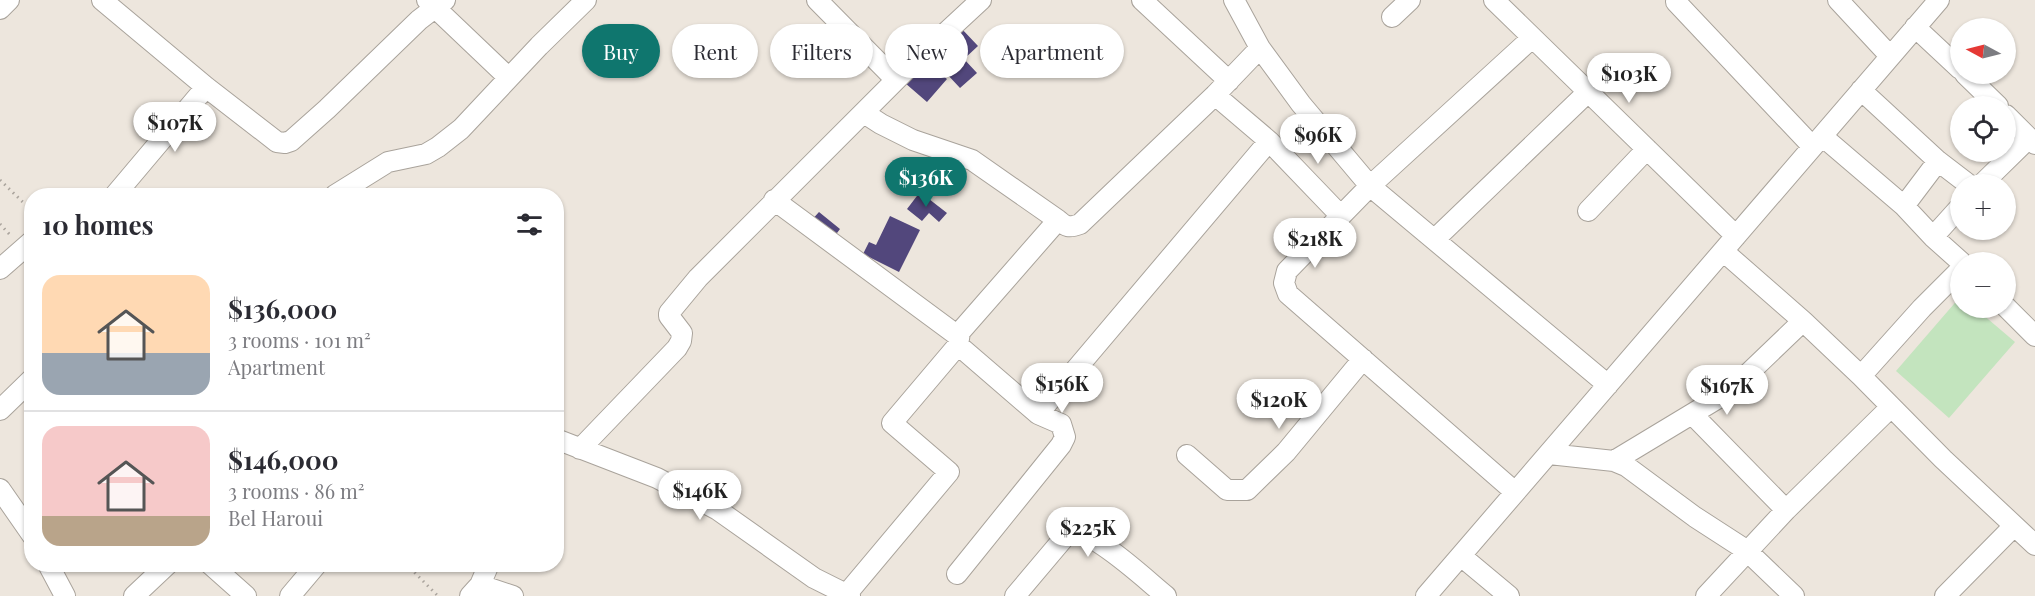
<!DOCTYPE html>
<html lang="en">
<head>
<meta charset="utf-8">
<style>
	:root { --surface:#fff; --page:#f2f2f3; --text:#2b2b33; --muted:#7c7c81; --line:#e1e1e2; --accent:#0f766e }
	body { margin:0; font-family:"Playfair Display",serif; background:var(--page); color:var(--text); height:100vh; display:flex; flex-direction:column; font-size:22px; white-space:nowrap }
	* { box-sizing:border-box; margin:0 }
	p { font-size:20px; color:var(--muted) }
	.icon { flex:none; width:33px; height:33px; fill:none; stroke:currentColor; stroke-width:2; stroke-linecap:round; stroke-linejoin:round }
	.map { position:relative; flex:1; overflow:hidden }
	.drawer { position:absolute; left:24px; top:188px; width:540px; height:384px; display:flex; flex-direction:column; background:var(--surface); border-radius:24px; box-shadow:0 2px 4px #0004 }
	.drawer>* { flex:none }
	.guide { position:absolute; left:582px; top:24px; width:570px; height:54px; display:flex; gap:12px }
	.needle { width:39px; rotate:277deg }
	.controls { position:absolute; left:1950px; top:18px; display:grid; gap:12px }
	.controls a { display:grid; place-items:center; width:66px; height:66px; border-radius:50%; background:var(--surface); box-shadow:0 2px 4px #0004; font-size:30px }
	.price { position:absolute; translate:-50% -51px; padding:0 14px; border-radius:21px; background:#fff; color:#222; font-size:20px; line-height:39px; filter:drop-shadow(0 2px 3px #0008) }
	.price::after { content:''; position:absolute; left:50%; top:36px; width:18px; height:14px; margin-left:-9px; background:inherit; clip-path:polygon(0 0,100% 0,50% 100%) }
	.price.selected { background:var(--accent); color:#fff }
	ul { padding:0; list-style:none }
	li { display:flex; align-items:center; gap:18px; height:150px; padding:0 18px }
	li+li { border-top:2px solid var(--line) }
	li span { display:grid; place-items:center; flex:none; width:168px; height:120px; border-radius:18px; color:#555 }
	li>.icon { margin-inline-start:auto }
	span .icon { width:72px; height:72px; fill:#fffc; stroke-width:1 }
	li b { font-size:26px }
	h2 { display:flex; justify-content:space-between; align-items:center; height:72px; padding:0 18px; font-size:26px }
	.chip { padding:0 21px; border-radius:27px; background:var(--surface); box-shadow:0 2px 4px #0004; font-size:21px; line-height:54px }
	.chip.selected { background:var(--accent); color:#fff }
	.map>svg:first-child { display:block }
	.green { fill:#c3e4be }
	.building { fill:#52477c }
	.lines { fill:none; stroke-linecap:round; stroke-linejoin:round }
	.minor-casing { stroke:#a9a39b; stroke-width:22 }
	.path { stroke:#aaa49d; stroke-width:3; stroke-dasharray:1.5 4.5; stroke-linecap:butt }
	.minor { stroke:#fff; stroke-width:20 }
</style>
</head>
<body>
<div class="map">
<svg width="2035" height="596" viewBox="0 0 2035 596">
	<rect width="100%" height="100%" fill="#ede6dd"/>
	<path class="green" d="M 1960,297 L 1960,308 L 1975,308 L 2015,342 L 1949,418 L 1896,371 Z"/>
	<path class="building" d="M 961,28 L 978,46 L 964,59 L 977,73 L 960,88 L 931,57 Z
		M 925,60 L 947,79 L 927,102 L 905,83 Z
		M 920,192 L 947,213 L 939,222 L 929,213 L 922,221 L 907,209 Z
		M 819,212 L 840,229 L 831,241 L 809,223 Z
		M 890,216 L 920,230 L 899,272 L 863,254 L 869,242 L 876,245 Z"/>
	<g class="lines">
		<defs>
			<path id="minor" d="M 102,0 L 206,87 L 277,142 L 285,143 L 291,141 L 327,109 L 419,20 L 445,0
				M 427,0 L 509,78
				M 817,0 L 896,80
				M 1142,0 L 1229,81
				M 1234,0 L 1260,48 L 1301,104 L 1370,186 L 1608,385
				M 1494,0 L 1736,236
				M 1838,0 L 1890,56
				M 1676,2 L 1812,146
				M 0,9 L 9,0
				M 1392,17 L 1410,0
				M 1915,27 L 1960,69
				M 1965,74 L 1998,106
				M 1861,90 L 1938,161 L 1968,184
				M 864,113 L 881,124 L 913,140 L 972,160 L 1058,220
				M 2006,115 L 2035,144
				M 1822,136 L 1904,206 L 1933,237
				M 1269,141 L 1341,216
				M 1982,184 L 2029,138
				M 115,195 L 206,87
				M 335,195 L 388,162 L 426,154 L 438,147 L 461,129 L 539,46 L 586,0
				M 774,200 L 958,336
				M 1904,206 L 1938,161
				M 1960,207 L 1933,237 L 1961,262
				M 1588,211 L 1647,149
				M 1435,239 L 1589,91
				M 1723,251 L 1803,321 L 1861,376 L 1943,459 L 2035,545
				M 0,269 L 32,241
				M 2006,307 L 2035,336
				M 958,345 L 960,332 L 1058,220 C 1066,227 1069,228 1080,224 L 1215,95 L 1260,48
				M 1861,376 L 1922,308 L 1960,270
				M 0,410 L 32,379
				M 1693,415 L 1786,510
				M 556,439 L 657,478 L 718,510 L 814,578 L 850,596
				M 580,449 L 677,348 L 681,341 L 682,333 L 669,316 L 669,313 L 698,278 L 914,62 L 981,0
				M 1549,454 L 1614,461 L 1626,466 L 1695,517 L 1746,550 L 1794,596
				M 1187,455 L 1227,490 L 1247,490 L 1286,452 L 1363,359
				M 1614,461 L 1730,391 L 1803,321
				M 0,489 L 32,535
				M 1515,492 L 1288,294 L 1284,283 L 1287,271 L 1370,186 L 1532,38
				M 1461,556 L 1509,596
				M 48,564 L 65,596
				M 210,564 L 246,596
				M 957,574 L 1061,445 L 1065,437 L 1061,424 L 1038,414
				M 480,585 L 489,564
				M 134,596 L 168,564
				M 290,596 L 317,564
				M 470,596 L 480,585 L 513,596
				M 845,596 L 949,472 L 892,423 L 958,345 L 1038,414 L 1269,141 L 1215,95
				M 1015,596 L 1069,532 C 1092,528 1147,581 1166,596
				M 1426,596 L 1939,0
				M 1706,596 L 1786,510 L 1890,408
				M 1945,596 L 2014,526"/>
		</defs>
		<use href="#minor" class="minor-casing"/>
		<path class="path" d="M 0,180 L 32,211
			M 0,224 L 11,236
			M 406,564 L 438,596"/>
		<use href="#minor" class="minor"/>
	</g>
</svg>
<div class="controls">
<a><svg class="needle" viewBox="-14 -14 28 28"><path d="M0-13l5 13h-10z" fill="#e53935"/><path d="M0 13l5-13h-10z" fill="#7c7c81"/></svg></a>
<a><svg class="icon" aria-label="locate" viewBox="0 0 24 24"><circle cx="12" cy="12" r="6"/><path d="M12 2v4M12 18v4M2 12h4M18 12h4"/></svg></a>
<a>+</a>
<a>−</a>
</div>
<b class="price" style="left:1629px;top:104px">$103K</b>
<b class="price" style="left:175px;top:153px">$107K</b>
<b class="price" style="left:1318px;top:165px">$96K</b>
<b class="price selected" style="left:926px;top:208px">$136K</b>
<b class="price" style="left:1315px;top:269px">$218K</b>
<b class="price" style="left:1062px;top:414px">$156K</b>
<b class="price" style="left:1727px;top:416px">$167K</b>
<b class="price" style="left:1279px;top:430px">$120K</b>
<b class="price" style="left:700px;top:521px">$146K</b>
<b class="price" style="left:1088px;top:558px">$225K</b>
<div class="guide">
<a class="chip selected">Buy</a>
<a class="chip">Rent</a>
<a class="chip">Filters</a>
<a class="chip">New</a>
<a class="chip">Apartment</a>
</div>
<section class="drawer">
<h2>10 homes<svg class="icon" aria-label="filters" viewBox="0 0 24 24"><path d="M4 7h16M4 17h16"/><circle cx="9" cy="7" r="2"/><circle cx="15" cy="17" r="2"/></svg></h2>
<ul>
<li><span style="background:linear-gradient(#ffd9b3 65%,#9aa5b1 0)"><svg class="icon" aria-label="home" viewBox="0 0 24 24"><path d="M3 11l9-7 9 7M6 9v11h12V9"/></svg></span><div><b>$136,000</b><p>3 rooms · 101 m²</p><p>Apartment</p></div></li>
<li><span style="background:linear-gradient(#f6c9c9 75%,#b9a48a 0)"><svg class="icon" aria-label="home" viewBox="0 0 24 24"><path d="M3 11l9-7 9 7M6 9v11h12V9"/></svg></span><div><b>$146,000</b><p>3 rooms · 86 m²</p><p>Bel Haroui</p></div></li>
</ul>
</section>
</div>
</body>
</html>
